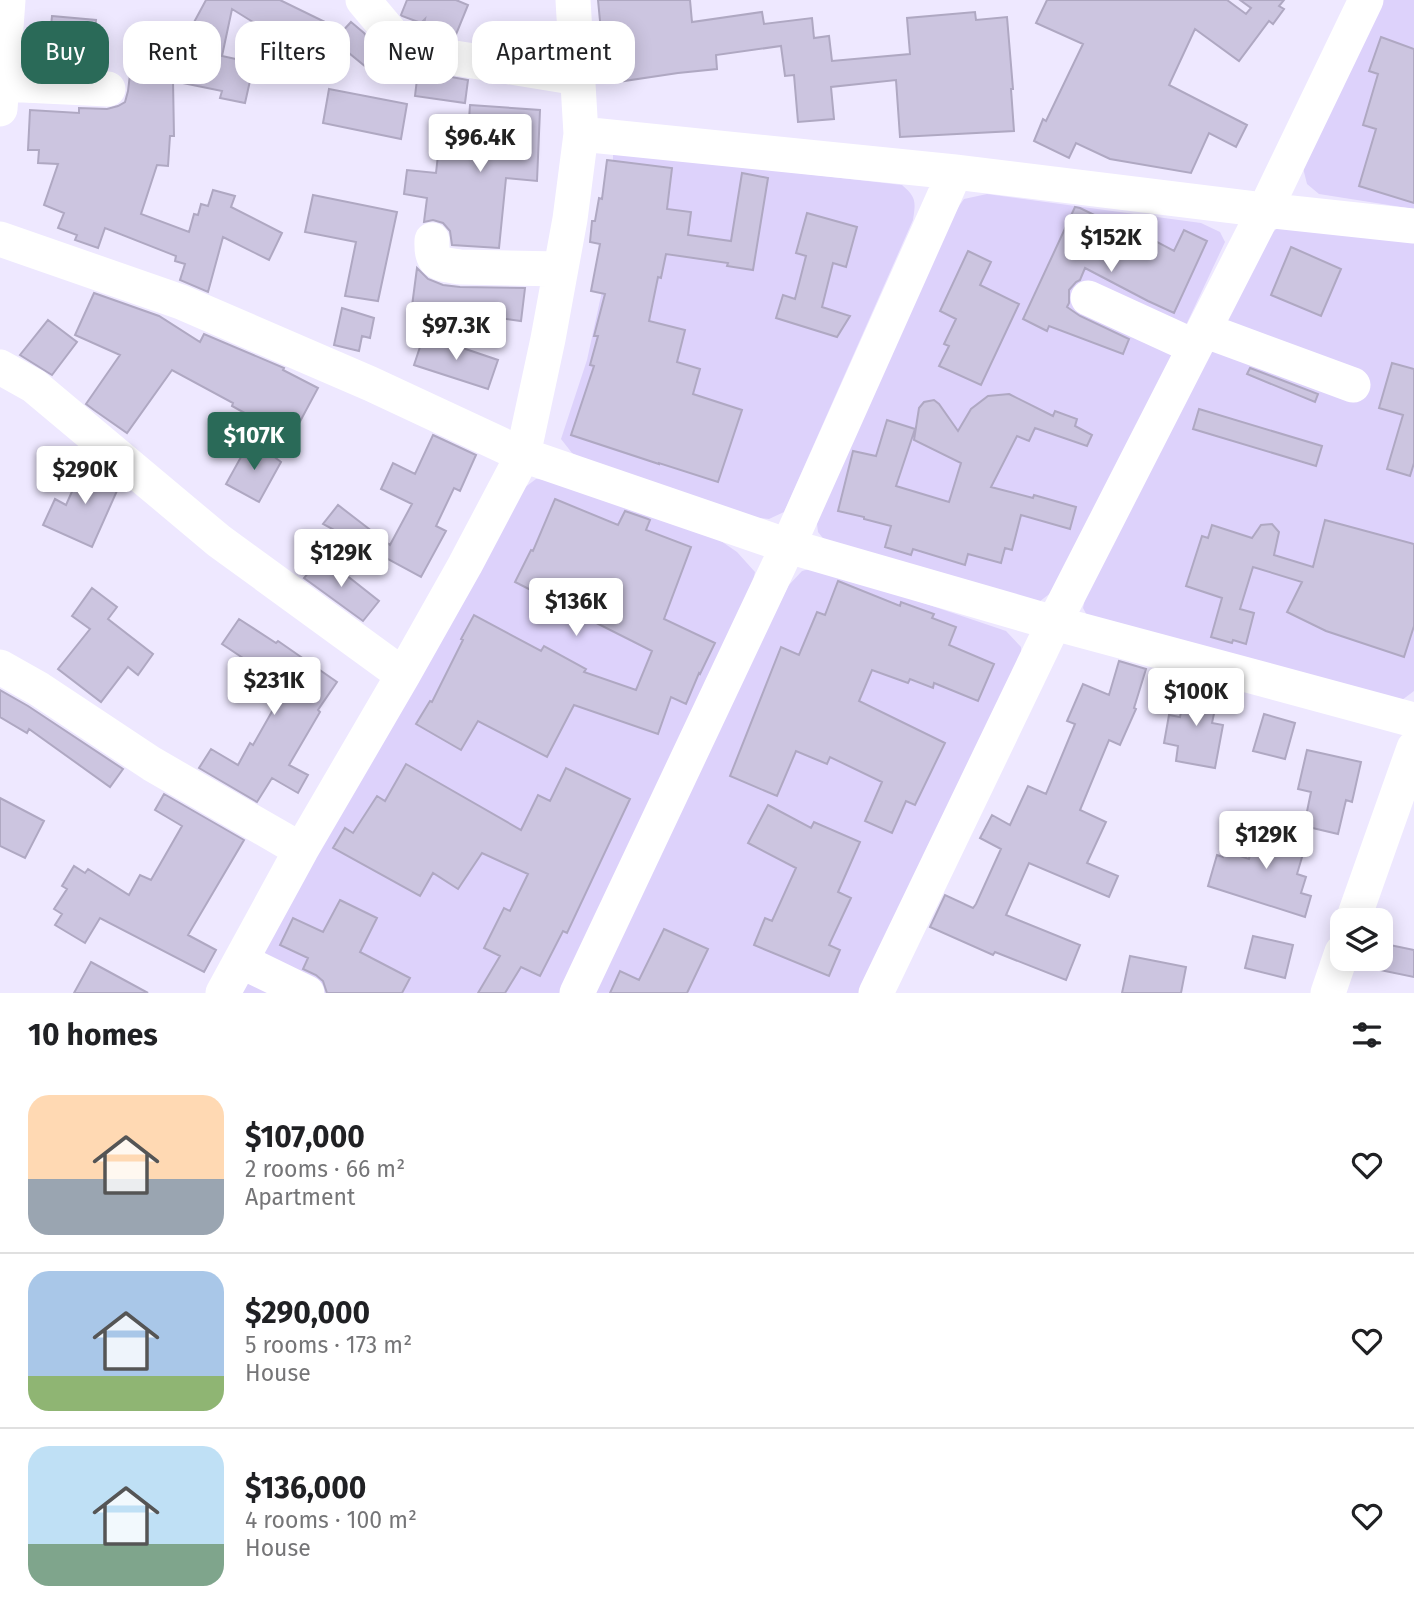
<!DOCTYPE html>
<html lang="en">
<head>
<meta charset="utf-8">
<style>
	:root { --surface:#fff; --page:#f2f2f2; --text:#202124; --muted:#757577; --line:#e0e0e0; --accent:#2a6a58 }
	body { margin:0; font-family:"Fira Sans",sans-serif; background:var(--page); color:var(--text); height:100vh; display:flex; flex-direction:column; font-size:26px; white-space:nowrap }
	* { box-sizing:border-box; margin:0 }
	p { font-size:23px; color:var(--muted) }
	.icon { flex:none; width:38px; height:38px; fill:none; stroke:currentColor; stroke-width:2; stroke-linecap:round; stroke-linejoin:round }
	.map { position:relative; height:993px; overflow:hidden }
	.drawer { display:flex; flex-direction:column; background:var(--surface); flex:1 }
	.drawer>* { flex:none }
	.guide { position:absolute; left:21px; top:21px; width:700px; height:63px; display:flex; gap:14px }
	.controls { position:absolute; left:1330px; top:908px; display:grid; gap:14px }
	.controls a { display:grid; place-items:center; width:63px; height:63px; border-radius:14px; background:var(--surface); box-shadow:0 4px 18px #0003; font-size:35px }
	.price { position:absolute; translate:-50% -60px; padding:0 16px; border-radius:7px; background:#fff; color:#222; font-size:23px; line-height:46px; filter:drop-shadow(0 2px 4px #0008) }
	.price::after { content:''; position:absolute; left:50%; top:42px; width:21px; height:16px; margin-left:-10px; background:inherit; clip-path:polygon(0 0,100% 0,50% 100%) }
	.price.on { background:var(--accent); color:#fff }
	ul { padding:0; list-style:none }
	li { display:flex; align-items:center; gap:21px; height:175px; padding:0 28px }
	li+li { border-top:2px solid var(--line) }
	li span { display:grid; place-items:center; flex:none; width:196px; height:140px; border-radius:21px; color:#555 }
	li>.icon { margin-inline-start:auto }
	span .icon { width:84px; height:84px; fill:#fffc; stroke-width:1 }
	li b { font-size:30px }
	h2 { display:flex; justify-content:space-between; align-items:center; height:84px; padding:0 28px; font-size:30px }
	.tag { padding:0 24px; border-radius:21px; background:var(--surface); box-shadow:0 4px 18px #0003; font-size:24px; line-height:63px }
	.tag.on { background:var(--accent); color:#fff }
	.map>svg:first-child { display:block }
	.green { fill:#ddd2fb }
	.building { fill:#ccc5e0; stroke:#afa8c2; stroke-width:2 }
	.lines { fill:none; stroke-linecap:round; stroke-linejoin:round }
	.minor { stroke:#fff; stroke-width:35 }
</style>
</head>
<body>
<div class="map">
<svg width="1414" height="993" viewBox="0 0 1414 993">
	<rect width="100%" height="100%" fill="#eee8ff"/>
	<path class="green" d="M 1382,0 L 1414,0 L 1414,209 L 1319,194 L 1307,184 L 1301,160 Z
		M 613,152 L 902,185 C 916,197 916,201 913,220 L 784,512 L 769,519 L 750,517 L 589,462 L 572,453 L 561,439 L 587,360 L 606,273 L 613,209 Z
		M 987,194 L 1201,223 L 1220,232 L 1225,242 L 1066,581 L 1039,602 L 826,542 L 818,532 L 816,516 L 954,213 L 964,199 Z
		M 1285,223 L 1414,240 L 1414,691 L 1402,700 L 1089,619 L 1083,608 L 1088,584 L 1267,236 Z
		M 536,479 L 567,481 L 702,528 L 737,552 L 755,572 L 746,616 L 561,993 L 239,993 L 516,494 Z
		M 817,567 L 1006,631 L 1021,647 L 1022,661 L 860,993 L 592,993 L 788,586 L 802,571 Z"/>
	<path class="building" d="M 206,0 L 280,0 L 325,22 L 308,56 L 232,9 L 222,56 L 254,63 L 245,103 L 220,98 L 222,91 L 173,81 L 174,136 L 170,136 L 168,166 L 157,165 L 141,214 L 189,232 L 194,214 L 198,215 L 201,204 L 208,206 L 213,190 L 235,196 L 231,207 L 282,233 L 269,260 L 223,237 L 208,292 L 180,280 L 185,264 L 175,261 L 176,256 L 105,228 L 98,248 L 75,240 L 77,235 L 58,228 L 64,213 L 44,205 L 58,164 L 38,163 L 39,150 L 28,150 L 30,110 L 79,113 L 79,108 L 107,109 L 118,106 L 125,102 L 128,91 L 133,49 L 172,56 L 174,38 L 185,39 Z
		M 407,0 L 456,0 L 468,5 L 455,37 L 424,24 L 425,19 L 421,23 L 402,16 L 401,15 Z
		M 598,0 L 690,0 L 692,22 L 762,12 L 764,24 L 812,18 L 814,38 L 829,36 L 832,61 L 910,54 L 907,18 L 975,12 L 976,20 L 1007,17 L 1013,89 L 1011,89 L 1014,131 L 900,137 L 896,80 L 831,87 L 834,119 L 798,122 L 794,75 L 785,76 L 781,46 L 716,55 L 717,69 L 678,73 L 624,81 L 619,50 L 603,52 Z
		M 1047,0 L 1227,0 L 1246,14 L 1251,8 L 1240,0 L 1284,0 L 1279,6 L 1284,9 L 1273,24 L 1269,21 L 1239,61 L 1195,29 L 1169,85 L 1247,125 L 1236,147 L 1209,133 L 1191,173 L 1110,159 L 1076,143 L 1069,158 L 1034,141 L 1043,119 L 1046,121 L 1083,44 L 1036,23 Z
		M 52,16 L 96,20 L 91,68 L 60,67 L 60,58 L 48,57 Z
		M 351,22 L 364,33 L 379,50 L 392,59 L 377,76 L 338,44 L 339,35 Z
		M 1381,37 L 1414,49 L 1414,203 L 1359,186 L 1376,129 L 1363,125 L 1378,74 L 1369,71 Z
		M 418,71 L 468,80 L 465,103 L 415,96 Z
		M 329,89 L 407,104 L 401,139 L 323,123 Z
		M 470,105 L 540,110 L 537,181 L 506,178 L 499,248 L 452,245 L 450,231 L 443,223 L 433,220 L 424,222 L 427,198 L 404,194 L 407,170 L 436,173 L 439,146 L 467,148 Z
		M 607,160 L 672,168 L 667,209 L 691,212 L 688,235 L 731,241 L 742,173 L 768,178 L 753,270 L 727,266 L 728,263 L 666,254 L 661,278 L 658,277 L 649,321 L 685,330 L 677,362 L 700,369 L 693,394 L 742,410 L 718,482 L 659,463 L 659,464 L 571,435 L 594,366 L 590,365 L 598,336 L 594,336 L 605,294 L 591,291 L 600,244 L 590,242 L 592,221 L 595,221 L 599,198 L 602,199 Z
		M 313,195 L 397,212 L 378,301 L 345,296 L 356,242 L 305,232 Z
		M 1075,207 L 1080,208 L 1121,228 L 1123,224 L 1174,251 L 1184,230 L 1207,241 L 1174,313 L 1148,301 L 1085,268 L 1080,280 L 1076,282 L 1069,290 L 1069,303 L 1067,307 L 1080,316 L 1129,339 L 1123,354 L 1049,326 L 1047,331 L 1023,319 Z
		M 807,213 L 857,227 L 846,267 L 833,263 L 822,307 L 850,316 L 837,337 L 776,318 L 783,295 L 795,299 L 806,256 L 796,253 Z
		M 1291,247 L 1341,269 L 1321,316 L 1271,295 Z
		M 968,251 L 991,262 L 980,285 L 1019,304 L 981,385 L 939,366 L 949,346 L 944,344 L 956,319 L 940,311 Z
		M 417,268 L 428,279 L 443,285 L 460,287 L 525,288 L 521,321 L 412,306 Z
		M 94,293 L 159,316 L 200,342 L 204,334 L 284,368 L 283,370 L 318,388 L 288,444 L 257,429 L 261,422 L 232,406 L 233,403 L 172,370 L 127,433 L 94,410 L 86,404 L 120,355 L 75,335 Z
		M 342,308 L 374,318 L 370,338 L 362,336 L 359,351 L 334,345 Z
		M 48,320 L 77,342 L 52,375 L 20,355 Z
		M 424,335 L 498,360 L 488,389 L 414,365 Z
		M 1392,363 L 1414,369 L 1414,463 L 1410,476 L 1387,469 L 1403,415 L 1379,408 Z
		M 1250,368 L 1318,394 L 1315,402 L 1247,374 Z
		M 1009,394 L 1053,416 L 1055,411 L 1077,419 L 1075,426 L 1092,435 L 1087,446 L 1035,428 L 1029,441 L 1017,436 L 991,487 L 1033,498 L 1034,495 L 1076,507 L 1070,529 L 1021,515 L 1012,550 L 1005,548 L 1001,563 L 968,554 L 965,565 L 913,549 L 911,555 L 885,547 L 891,526 L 864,519 L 864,517 L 838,511 L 853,451 L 876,456 L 887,420 L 915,429 L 896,486 L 949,502 L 961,463 L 914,440 L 919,408 L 924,402 L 934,400 L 939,404 L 958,431 L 971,409 L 988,396 Z
		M 1199,409 L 1322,446 L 1316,466 L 1193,429 Z
		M 433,435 L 476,455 L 460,491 L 454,488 L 436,526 L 446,531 L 421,577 L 323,524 L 338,505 L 390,545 L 412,504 L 381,489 L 393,463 L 415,474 Z
		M 251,439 L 281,462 L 259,502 L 226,484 Z
		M 86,460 L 97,465 L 120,484 L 92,547 L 43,525 L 55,499 L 66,505 Z
		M 555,499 L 618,525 L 625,511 L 648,519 L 650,520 L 646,530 L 691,547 L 664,619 L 715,643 L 700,674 L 699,673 L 686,704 L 671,697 L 658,734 L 574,705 L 547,757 L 478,721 L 461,750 L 416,724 L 430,701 L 432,702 L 463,640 L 461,639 L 474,615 L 541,651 L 544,646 L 586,669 L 584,672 L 636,690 L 652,651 L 515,582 L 531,550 L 533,551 Z
		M 1325,520 L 1414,544 L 1414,626 L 1404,657 L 1326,631 L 1287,612 L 1302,582 L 1253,567 L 1240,609 L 1254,613 L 1246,644 L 1233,640 L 1232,643 L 1211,637 L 1222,598 L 1186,586 L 1202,536 L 1208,538 L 1212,525 L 1252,538 L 1261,525 L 1272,524 L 1279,532 L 1274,555 L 1313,567 Z
		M 322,556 L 379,601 L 363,621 L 304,578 Z
		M 838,581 L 900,606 L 901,602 L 934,614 L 932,618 L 956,627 L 949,645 L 994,664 L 978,701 L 934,683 L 933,688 L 910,679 L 908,683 L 872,670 L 859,701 L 945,743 L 915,805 L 906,801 L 892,833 L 865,821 L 882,782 L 830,757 L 827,764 L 796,751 L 777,796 L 730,776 L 781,647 L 799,655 L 817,612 L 825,615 Z
		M 92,588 L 117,607 L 108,619 L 153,654 L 138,675 L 128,667 L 101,702 L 58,669 L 90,629 L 72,616 Z
		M 239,619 L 276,643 L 278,641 L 337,682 L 318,710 L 320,712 L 289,765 L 308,775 L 298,793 L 272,778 L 257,802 L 199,768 L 211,749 L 238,765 L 250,743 L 253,745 L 287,685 L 256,664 L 255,666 L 222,644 Z
		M 1119,661 L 1146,669 L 1134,708 L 1136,709 L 1120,745 L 1109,740 L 1080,810 L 1106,822 L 1087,863 L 1118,876 L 1109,897 L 1029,863 L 1006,915 L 1080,945 L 1066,980 L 995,952 L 993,955 L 930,927 L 945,895 L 973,908 L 976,904 L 1001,849 L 980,838 L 992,815 L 1010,825 L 1028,786 L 1046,794 L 1075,724 L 1067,721 L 1083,684 L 1109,695 Z
		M 1187,684 L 1219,690 L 1212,723 L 1223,725 L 1215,768 L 1176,761 L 1178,746 L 1164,743 L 1169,715 L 1180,717 Z
		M 0,690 L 28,706 L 123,769 L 110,787 L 29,729 L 27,733 L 0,717 Z
		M 1264,714 L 1295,723 L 1285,759 L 1253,751 Z
		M 1307,750 L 1361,762 L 1352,802 L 1346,800 L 1338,834 L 1304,826 L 1311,792 L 1298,789 Z
		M 406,764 L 521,830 L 538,795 L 550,801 L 566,768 L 630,799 L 567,933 L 563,931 L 540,976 L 521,967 L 505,993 L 478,993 L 500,956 L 484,948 L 504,908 L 510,911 L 528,874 L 482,853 L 458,889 L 433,873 L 420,896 L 333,848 L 345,828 L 353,833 L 377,796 L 385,801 Z
		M 164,794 L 244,840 L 188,935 L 216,950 L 204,972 L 100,918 L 85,943 L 55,925 L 62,914 L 54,909 L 67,889 L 62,886 L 74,866 L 85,873 L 88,869 L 129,895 L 140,875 L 151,880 L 182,826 L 155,810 Z
		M 0,798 L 44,821 L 25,858 L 0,846 Z
		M 768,805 L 811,828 L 814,822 L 860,842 L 838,892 L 851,898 L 829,945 L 840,950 L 829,976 L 754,945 L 765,918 L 772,921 L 796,868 L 748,843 Z
		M 1259,824 L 1308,837 L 1297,874 L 1306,877 L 1301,893 L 1311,896 L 1305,917 L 1208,886 L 1217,855 L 1223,857 L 1225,851 L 1249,859 Z
		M 340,900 L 377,918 L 360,952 L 410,978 L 402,993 L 327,993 L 323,981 L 316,975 L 303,969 L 308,958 L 280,945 L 293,918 L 323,932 Z
		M 664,929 L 708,949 L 687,993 L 610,993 L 620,971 L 639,980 Z
		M 1253,936 L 1293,945 L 1285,978 L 1245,968 Z
		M 1385,944 L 1414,950 L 1414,977 L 1380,970 Z
		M 1130,956 L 1186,967 L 1181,993 L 1122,993 Z
		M 91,962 L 148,993 L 74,993 Z"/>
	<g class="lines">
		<path class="minor" d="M 363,0 L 394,37 L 419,51 L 455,58 L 578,78
			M 2,84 L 108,89
			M 0,109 L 8,0
			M 581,134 L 955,172 L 1265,210 L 1414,226
			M 0,239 L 181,302 L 371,384 L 523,455 L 788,546 L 1054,623 L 1414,720
			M 432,240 C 431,264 438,264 460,267 L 560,269
			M 1088,298 L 1195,347
			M 1204,330 L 1353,385
			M 0,367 L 34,386 L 219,541 L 403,675
			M 0,667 L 39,689 L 152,764 L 301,850
			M 1353,920 L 1414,748
			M 241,961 L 307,993
			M 223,993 L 301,850 L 403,675 L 465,565 L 523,455 L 548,339 L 570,219 L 581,134 L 573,0
			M 577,993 L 788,546 L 955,172
			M 876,993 L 1054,623 L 1265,210 L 1366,0
			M 1328,993 L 1342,952"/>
	</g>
</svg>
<div class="controls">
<a><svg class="icon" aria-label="layers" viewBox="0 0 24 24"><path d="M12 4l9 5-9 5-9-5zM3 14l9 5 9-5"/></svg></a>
</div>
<b class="price" style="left:480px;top:174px">$96.4K</b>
<b class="price" style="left:1111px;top:274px">$152K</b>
<b class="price" style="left:456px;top:362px">$97.3K</b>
<b class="price on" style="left:254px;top:472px">$107K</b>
<b class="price" style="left:85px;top:506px">$290K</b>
<b class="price" style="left:341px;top:589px">$129K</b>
<b class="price" style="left:576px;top:638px">$136K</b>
<b class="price" style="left:274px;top:717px">$231K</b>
<b class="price" style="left:1196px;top:728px">$100K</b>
<b class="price" style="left:1266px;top:871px">$129K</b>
<div class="guide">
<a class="tag on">Buy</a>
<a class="tag">Rent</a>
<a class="tag">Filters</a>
<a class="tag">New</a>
<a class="tag">Apartment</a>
</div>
</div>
<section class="drawer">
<h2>10 homes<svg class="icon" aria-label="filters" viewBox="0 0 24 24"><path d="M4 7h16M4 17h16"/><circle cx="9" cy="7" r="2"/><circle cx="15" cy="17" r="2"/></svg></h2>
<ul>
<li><span style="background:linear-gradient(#ffd9b3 60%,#9aa5b1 0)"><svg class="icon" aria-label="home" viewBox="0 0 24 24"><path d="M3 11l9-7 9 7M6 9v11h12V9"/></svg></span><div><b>$107,000</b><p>2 rooms · 66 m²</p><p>Apartment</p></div><svg class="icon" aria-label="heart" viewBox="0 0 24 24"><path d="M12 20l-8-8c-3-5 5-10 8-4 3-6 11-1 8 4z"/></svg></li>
<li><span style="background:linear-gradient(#a9c7e8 75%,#8fb573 0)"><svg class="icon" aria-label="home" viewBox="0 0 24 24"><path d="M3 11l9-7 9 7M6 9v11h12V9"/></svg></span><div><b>$290,000</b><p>5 rooms · 173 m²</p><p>House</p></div><svg class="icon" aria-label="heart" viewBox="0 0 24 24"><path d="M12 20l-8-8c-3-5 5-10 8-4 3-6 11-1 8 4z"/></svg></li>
<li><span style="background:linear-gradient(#bfe0f5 70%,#7fa58c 0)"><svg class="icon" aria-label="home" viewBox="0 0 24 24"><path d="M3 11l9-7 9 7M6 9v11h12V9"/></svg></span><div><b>$136,000</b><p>4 rooms · 100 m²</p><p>House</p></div><svg class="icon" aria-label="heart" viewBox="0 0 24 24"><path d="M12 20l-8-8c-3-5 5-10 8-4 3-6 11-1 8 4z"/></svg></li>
</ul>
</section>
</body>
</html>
